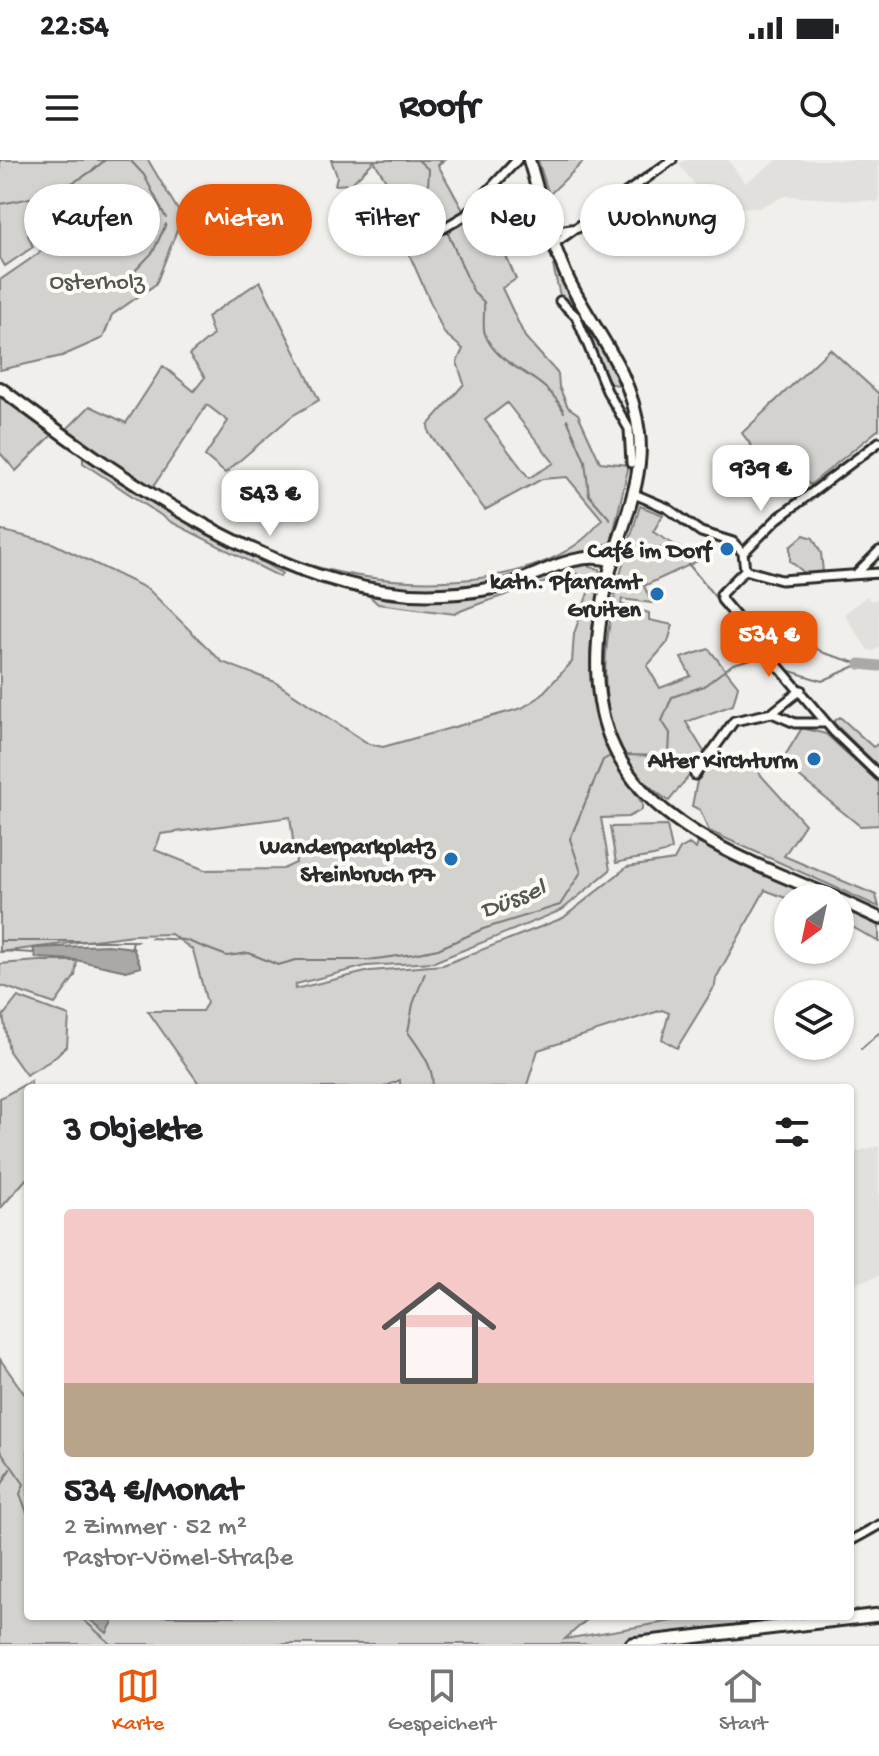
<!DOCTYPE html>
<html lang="de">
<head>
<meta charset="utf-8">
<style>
	:root { --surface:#fff; --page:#f2f2f2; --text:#202124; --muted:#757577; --line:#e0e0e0; --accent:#ea580c }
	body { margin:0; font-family:"Gochi Hand",sans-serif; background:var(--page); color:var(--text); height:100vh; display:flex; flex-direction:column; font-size:30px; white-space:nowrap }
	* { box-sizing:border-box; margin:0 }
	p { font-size:26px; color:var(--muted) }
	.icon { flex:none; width:44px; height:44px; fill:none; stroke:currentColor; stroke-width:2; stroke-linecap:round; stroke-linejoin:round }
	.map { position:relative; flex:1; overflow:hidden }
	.sheet { position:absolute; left:24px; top:924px; width:830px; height:536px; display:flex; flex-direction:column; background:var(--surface); border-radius:8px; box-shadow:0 2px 6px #0004 }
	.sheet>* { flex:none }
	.banner { position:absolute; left:24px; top:24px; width:832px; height:72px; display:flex; gap:16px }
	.needle { width:52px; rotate:213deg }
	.buttons { position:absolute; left:774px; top:724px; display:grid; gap:16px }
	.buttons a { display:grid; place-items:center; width:80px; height:80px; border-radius:50%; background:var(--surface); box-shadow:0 2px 6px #0004; font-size:40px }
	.price { position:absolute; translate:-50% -68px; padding:0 18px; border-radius:16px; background:#fff; color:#222; font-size:26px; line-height:52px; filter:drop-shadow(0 2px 4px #0008) }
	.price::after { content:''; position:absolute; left:50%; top:48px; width:24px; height:18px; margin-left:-12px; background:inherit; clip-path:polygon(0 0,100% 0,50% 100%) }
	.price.selected { background:var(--accent); color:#fff }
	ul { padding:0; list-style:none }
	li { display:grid; align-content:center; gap:16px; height:424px; padding:0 40px }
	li+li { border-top:2px solid var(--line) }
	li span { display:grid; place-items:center; height:248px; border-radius:8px; color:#555 }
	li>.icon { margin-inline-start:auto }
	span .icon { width:144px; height:144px; fill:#fffc; stroke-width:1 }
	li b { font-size:34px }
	h2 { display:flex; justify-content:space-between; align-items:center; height:96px; padding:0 40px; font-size:34px }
	.pill { padding:0 28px; border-radius:36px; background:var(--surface); box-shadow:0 2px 6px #0004; font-size:28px; line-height:72px }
	.pill.selected { background:var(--accent); color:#fff }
	.status { display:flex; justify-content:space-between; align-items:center; height:56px; padding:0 40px; background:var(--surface); direction:ltr }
	.status svg { height:22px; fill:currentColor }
	header { display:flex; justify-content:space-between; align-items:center; height:104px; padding:0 40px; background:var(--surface); font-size:36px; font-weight:700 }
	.tabs { display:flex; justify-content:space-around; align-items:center; height:112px; border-top:2px solid var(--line); background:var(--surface); font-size:22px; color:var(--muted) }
	.tabs a { display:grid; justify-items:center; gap:4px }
	.tabs .selected { color:var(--accent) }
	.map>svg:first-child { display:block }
	.built { fill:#e1e0dc }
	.green { fill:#d3d2cf; stroke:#7f7e7d; stroke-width:2; fill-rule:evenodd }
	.water { fill:#aaa9a7; stroke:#777775; stroke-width:2 }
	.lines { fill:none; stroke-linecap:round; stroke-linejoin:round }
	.stream { stroke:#777775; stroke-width:2 }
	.river { stroke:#aaa9a7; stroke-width:11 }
	.street-casing { stroke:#2b2b2b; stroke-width:13 }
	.secondary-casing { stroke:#2b2b2b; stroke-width:16 }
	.primary-casing { stroke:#2b2b2b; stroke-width:17 }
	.street { stroke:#fdfcf7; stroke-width:7 }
	.secondary { stroke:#fdfcf7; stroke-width:10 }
	.primary { stroke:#fdfcf7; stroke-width:11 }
	.poi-dot { fill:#1f6fb2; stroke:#fdfcf7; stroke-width:3 }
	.labels { text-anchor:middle; stroke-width:8; stroke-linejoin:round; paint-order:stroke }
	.park-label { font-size:24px; fill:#555554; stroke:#fdfcf7 }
	.poi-label { font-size:24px; font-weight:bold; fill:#2b2b2b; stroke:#fdfcf7; text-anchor:end }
	.water-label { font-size:26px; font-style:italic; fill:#575756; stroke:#fdfcf7 }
</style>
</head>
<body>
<div class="status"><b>22:54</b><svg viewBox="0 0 49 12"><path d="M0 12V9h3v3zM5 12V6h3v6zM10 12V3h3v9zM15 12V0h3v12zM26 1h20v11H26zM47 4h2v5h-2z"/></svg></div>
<header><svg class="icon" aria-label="menu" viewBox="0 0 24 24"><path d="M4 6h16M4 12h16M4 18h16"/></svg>Roofr<svg class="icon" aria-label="search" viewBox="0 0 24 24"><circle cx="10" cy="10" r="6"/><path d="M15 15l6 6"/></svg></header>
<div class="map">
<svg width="879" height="1484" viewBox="0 0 879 1484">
	<rect width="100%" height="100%" fill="#f0efeb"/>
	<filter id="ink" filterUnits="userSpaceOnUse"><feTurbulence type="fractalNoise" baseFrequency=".0125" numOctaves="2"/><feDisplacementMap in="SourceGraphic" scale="16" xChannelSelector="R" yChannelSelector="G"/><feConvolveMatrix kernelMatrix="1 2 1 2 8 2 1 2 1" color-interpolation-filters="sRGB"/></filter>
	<g filter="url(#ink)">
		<path class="built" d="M 685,0 L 728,0 L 745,23 L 777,0 L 879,0 L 879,42 L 785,36 L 758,48 L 710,45 L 679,4 Z
			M 867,436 L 871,441 L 879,438 L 879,487 L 873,491 L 868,490 L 844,454 Z
			M 879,986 L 879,1116 L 850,1125 L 850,993 Z"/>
		<path class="green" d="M 0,0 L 148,0 L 182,57 L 156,124 L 112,155 L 103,178 L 62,196 L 0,210 L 0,120 L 39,93 L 47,79 L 41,67 L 28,75 L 33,87 L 5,106 L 0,98 Z
			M 331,0 L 444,0 L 438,5 L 465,54 L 453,62 L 456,67 L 470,61 L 496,73 L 516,119 L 502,128 L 525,177 L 558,214 L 559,227 L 568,247 L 578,254 L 600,302 L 629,305 L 611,383 L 591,388 L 589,407 L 599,409 C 605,426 596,445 593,463 C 583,530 603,589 642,643 L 642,650 L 628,657 L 601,658 L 610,710 L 562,750 L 434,802 L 366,806 L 296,824 L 295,829 L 370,811 L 443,805 L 563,758 L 627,707 L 674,700 L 680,689 L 689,684 L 696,689 L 698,683 L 819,738 L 788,739 L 765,730 L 716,818 L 715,826 L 677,888 L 662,879 L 669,853 L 662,850 L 538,890 L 526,928 L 400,928 L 400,920 L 382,928 L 202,928 L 148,851 L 202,851 L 207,843 L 193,790 L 171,774 L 133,775 L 0,792 L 0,370 L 52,383 L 148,429 L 222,502 L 275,522 L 369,584 L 383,587 L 522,548 L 538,538 L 572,502 L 574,474 L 592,421 L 575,413 C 554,420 465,446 455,454 L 378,444 L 355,423 L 284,401 L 282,394 C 361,432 546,439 602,359 L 567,317 L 542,319 L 485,350 L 429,273 L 428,265 L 464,224 L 457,202 L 463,189 L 444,173 L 406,87 L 406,70 L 390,27 L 374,1 L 351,24 L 335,25 L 337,16 ZM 507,243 L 554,303 L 529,318 L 485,260 ZM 290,657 L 296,703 L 283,709 L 205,710 L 155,690 L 161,674 Z
			M 538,0 L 585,0 L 549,35 Z
			M 556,104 L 622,219 L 619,225 L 605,223 L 572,139 L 561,140 L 553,106 Z
			M 260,121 L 319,240 L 292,256 L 225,313 L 205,296 L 228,261 L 207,245 L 153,327 L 65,271 L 90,246 L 126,263 L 163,206 L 194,231 L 205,217 L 189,195 L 213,175 L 207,157 Z
			M 830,189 L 879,234 L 879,269 L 810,325 L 776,291 L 763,301 L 742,273 Z
			M 0,236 L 52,275 L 16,311 L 0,293 Z
			M 83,296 L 177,356 L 282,413 L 280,417 L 171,362 L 83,303 Z
			M 640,346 L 663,355 L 653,372 L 700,400 L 644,426 L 652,443 L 622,439 L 621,444 L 649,453 L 649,460 L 673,465 L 668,482 L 647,506 L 660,528 L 691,516 L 681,498 L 709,489 L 738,526 L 733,545 L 686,562 L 706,595 L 669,641 C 566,574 612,439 640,346 Z
			M 804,375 L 813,378 L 821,393 L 823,412 L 806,414 L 790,401 L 790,387 Z
			M 840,557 L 873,587 L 879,583 L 879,607 L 833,562 Z
			M 802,568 L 826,574 L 879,623 L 879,665 L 860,666 L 797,615 L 783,599 Z
			M 708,599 L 738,610 L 748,601 L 805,664 L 784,696 L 876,735 L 879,747 L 709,671 L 700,650 L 692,646 L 697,621 Z
			M 667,666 L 672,689 C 656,699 635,697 616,703 L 610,667 Z
			M 840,747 L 879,766 L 879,782 L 840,760 Z
			M 39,801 L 77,801 L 75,816 L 55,844 L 0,825 L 0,804 Z
			M 18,837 L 69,856 L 67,886 L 50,901 L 26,915 L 9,891 L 3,856 Z
			M 31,921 L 28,1017 L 0,1049 L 0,938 Z
			M 0,1199 L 28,1239 L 28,1456 L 591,1456 L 565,1479 L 702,1456 L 745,1456 L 748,1463 L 699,1484 L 0,1484 Z"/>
		<path class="water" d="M 108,785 L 133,788 L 141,807 L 126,811 L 76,800 L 36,798 L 33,788 Z
			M 85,1456 L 113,1456 L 115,1458 L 107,1473 Z"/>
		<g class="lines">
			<path class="stream" d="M 130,0 L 144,15 L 166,58
				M 418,0 L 429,10 L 428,27 L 446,64
				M 0,44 C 38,38 77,27 105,0
				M 447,71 L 474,133 L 484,142 C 485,152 482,166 485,174 C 498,210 545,212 564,252
				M 132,114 L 153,92 L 166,64
				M 567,259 L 585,301 L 589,335 L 610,359
				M 643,388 L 660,388 L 686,401 L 757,489
				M 778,475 L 797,477 L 824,493 L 860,504
				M 787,510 L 822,521 L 860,504
				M 622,595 L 669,596 L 670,573 L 662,561 L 672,537 L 704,526 L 733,504 L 759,497
				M 151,778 L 185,780 L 227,796 L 249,793 L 278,805 L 296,800 L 368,800 L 413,794 L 438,789 L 483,769 L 560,745 L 581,712 L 570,679 L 603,600 L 612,595
				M 0,781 L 138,781
				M 131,789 L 133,781
				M 0,791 L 34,793
				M 425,813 L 413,844 L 408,872 C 418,887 436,908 432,928
				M 861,889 L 879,873
				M 0,1290 L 24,1324 L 20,1334 L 28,1355
				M 0,1328 L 10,1309
				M 79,1456 L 111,1484"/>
			<path class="river" d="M 860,504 L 879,506"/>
			<defs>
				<path id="street" d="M 551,72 L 578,68
					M 401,80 L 444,68 L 466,55 L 517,0
					M 555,83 L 672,0
					M 560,141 L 576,156 L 607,231 L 629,269 L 631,303
					M 632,333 L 667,348 L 701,372 L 733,382 L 743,393 L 745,410 L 721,434 L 722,440 L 834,572 L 879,615
					M 743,393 L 777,359 L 879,282
					M 745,410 L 781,420 L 879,413
					M 857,413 L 879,391
					M 759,486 L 775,472
					M 772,553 L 795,563 L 826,563
					M 772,553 L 801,530
					M 695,615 L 734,561 L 772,553
					M 850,1381 L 879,1365"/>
				<path id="secondary" d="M 529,0 C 541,40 551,83 569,121 C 596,175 631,208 639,273 C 645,320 620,369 609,414 C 560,620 667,671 836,738
					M 0,228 C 117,316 292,443 443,434 C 464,433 488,430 509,424 C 543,414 577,389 613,401
					M 840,740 L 879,758"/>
				<path id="primary" d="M 632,1484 L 879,1455"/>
			</defs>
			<use href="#street" class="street-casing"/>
			<use href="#secondary" class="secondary-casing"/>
			<use href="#primary" class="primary-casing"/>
			<use href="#street" class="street"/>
			<use href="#secondary" class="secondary"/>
			<use href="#primary" class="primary"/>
		</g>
	</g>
	<g class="poi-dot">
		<circle cx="727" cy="389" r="8"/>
		<circle cx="657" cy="434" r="8"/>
		<circle cx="814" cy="599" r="8"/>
		<circle cx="451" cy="699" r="8"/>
	</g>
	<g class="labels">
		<g class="park-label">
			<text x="97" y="128">Osterholz</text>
		</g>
		<g class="poi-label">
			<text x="711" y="397">Café im Dorf</text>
			<text x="641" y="428">kath. Pfarramt<tspan x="641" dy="28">Gruiten</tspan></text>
			<text x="798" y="607">Alter Kirchturm</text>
			<text x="435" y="693">Wanderparkplatz<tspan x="435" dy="28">Steinbruch P7</tspan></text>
		</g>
		<g class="water-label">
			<text transform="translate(512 737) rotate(-22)" y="9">Düssel</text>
		</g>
	</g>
</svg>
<div class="buttons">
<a><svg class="needle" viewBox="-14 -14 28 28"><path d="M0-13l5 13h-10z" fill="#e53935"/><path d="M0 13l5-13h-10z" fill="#757577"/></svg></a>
<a><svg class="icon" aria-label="layers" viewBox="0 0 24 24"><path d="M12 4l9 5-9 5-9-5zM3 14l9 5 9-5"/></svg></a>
</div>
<b class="price" style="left:761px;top:353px">939 €</b>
<b class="price" style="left:270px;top:378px">543 €</b>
<b class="price selected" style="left:769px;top:519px">534 €</b>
<div class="banner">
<a class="pill">Kaufen</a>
<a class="pill selected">Mieten</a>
<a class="pill">Filter</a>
<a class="pill">Neu</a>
<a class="pill">Wohnung</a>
</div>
<section class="sheet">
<h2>3 Objekte<svg class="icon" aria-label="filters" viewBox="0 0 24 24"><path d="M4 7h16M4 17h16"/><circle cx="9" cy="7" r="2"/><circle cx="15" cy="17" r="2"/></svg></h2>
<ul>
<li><span style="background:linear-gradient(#f6c9c9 70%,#b9a48a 0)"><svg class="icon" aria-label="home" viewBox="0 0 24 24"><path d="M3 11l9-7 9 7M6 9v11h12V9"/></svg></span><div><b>534 €/Monat</b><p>2 Zimmer · 52 m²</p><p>Pastor-Vömel-Straße</p></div></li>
</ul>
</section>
</div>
<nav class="tabs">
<a class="selected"><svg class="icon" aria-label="map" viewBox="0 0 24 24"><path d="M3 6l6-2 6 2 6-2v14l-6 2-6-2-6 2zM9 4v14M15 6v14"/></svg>Karte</a>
<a><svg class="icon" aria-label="saved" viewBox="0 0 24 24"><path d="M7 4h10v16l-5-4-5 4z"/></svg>Gespeichert</a>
<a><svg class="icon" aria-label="home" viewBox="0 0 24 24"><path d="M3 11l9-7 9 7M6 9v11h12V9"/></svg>Start</a>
</nav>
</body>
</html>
